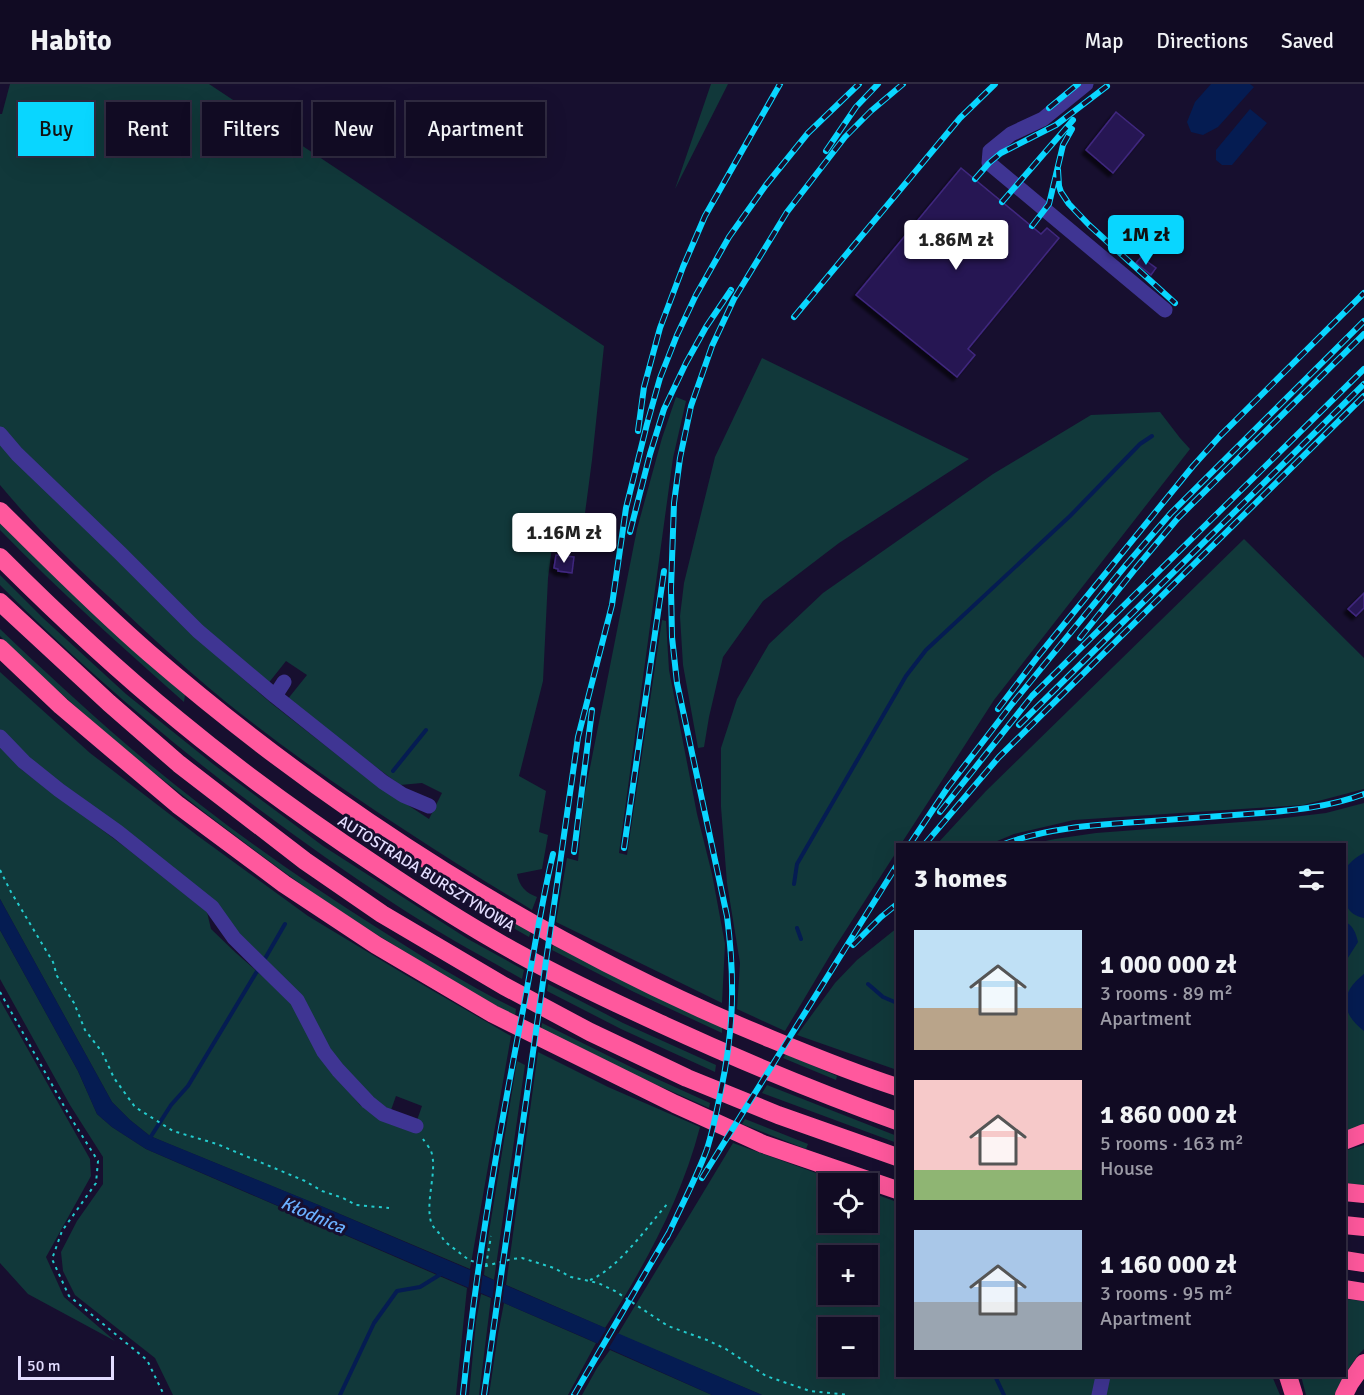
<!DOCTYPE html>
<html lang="en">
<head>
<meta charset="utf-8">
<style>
	:root { --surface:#110b23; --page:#1a142b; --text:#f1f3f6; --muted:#9c9ba6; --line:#302b41; --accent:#09d6ff }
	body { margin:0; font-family:Signika,sans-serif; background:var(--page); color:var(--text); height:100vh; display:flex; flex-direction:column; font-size:22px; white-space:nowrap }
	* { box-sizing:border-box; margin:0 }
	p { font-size:20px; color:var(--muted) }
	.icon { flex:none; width:33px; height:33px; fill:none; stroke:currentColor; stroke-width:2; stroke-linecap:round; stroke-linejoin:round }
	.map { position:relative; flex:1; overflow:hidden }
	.side { position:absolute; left:896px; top:759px; width:450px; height:534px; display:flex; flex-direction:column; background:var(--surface); border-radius:0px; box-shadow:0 6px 24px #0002,0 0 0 2px var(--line) }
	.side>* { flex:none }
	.hud { position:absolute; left:18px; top:18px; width:570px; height:54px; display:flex; gap:12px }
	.buttons { position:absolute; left:818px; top:1089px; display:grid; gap:12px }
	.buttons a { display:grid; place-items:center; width:60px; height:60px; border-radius:0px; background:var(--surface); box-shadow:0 6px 24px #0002,0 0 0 2px var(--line); font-size:30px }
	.scale { position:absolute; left:18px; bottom:15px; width:96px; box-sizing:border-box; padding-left:6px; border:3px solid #e3ddff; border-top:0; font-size:16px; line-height:21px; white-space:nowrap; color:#e3ddff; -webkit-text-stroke:4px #170f2f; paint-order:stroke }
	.price { position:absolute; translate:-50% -51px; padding:0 14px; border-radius:6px; background:#fff; color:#222; font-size:20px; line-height:39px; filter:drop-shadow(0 2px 3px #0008) }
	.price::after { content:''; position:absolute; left:50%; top:36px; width:18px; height:14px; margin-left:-9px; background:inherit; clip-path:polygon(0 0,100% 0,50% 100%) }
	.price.current { background:var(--accent); color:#111 }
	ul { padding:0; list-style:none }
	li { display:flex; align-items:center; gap:18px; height:150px; padding:0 18px }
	li span { display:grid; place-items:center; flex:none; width:168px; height:120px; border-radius:0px; color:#555 }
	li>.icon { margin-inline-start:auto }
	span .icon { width:72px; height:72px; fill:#fffc; stroke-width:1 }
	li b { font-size:26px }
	h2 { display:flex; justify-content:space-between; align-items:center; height:72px; padding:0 18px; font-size:26px }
	.chip { padding:0 21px; border-radius:0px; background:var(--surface); box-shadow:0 6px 24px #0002,0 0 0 2px var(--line); font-size:21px; line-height:54px }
	.chip.current { background:var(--accent); color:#111 }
	header { display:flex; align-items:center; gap:36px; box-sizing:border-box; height:84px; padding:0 30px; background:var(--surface); border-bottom:2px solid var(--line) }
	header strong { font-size:28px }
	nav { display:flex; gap:33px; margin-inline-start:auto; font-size:21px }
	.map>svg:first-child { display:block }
	.green { fill:#11383a; fill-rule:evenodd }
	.water { fill:#051c52 }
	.pier { fill:#170f2f }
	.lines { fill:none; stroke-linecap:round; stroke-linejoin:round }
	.stream { stroke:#051c52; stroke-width:4 }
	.building { fill:#281952; stroke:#402880; stroke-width:1.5; filter:url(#shadow) }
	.path { stroke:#23cbcd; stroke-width:2; stroke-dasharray:3 4.5; stroke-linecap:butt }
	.minor { stroke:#3f3593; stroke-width:15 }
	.highway { stroke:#ff589d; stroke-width:18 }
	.rail-casing { stroke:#09d6ff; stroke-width:6 }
	.rail { stroke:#170f2f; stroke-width:4; stroke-dasharray:11; stroke-linecap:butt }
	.labels { text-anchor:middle; stroke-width:6; stroke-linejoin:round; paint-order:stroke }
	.street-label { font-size:16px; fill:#e3ddff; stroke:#170f2f }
	.water-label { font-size:18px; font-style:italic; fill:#6bb0ff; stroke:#170f2f }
</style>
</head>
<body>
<header>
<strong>Habito</strong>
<nav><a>Map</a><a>Directions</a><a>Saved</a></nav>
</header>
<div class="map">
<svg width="1364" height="1311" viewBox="0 0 1364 1311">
	<defs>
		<filter id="shadow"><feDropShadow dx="-4" dy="4" stdDeviation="1.5" flood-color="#0009"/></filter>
	</defs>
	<rect width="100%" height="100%" fill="#170f2f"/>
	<path class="green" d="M 10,0 L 209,0 L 604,262 L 592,376 L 580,467 L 552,463 L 548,494 L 543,597 L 519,692 L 546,707 L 539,748 L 548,751 L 542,785 L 517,790 C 519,802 526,809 537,813 L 532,826 C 432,765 333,702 241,630 C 194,593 151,553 108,512 C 70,477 33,441 0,401 L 0,358 L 218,573 L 271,619 L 364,692 L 429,735 L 442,709 L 422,699 L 400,701 L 287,616 L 307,591 L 286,577 L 267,601 L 197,540 L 0,345 L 0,30 L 2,30 Z
		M 711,0 L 728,0 L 675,105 Z
		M 762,274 L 969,375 L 839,459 L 763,517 L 723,573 L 709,633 L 704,663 L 698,664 L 683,581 L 680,532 L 684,499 L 715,373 Z
		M 676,313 L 686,317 L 673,374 L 619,769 L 627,771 L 662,536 L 666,537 L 669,586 L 697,730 L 712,790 L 725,860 L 722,919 L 556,838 L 567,774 L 578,777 L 584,714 L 637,445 L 662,354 Z
		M 1160,328 L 1180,354 L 1190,365 L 994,616 L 901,760 L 897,760 L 897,767 L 835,863 L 785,947 L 737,925 L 740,879 L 727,799 L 721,723 L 721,664 L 737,615 L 769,560 L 823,509 L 993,390 L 1091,331 Z
		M 0,439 C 59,499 121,555 185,611 L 184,618 C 121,562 59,507 0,446 Z
		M 1244,455 L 1364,574 L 1364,705 L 1303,721 L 1074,736 L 1014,750 L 990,760 L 937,760 L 986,707 Z
		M 0,491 L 43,534 L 126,610 L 213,680 L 323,762 L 468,855 L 524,886 L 522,895 C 480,871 437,848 396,821 C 254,728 120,622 0,501 Z
		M 0,545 C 41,584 84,624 127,661 C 206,729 292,790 379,845 C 424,874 469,902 516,925 L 515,933 C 455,897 394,863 336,824 C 299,800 264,773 229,747 C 148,686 72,623 0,552 Z
		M 0,588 L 90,669 L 198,752 L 308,832 L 404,890 L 511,952 L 470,1185 L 321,1122 L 169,1060 L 150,1052 L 130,1036 L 112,1018 L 0,815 L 0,662 L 22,686 L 125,763 L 207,828 L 211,845 L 236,869 L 292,918 L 322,974 L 360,1021 L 388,1037 L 414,1045 L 422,1022 L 396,1012 L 391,1026 L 375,1017 L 342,983 L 321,951 L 302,912 L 237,847 L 212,814 L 147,767 L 81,713 L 35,681 L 0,646 Z
		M 1364,719 L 1364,1040 L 1344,1049 L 1344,760 L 1031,760 L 1055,755 L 1096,749 L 1268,736 L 1326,729 Z
		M 387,760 L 459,806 L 531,847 L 529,853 L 456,811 L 383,765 Z
		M 897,844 L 897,986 L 797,951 L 835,899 L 857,876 Z
		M 0,846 L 78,987 L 97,1030 L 112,1043 L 146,1065 L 467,1204 L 456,1311 L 173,1311 L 155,1274 L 75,1211 L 63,1187 L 61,1168 L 77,1137 L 103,1100 L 103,1073 L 70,1021 L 0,895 Z
		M 553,861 L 636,903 L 722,943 L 722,949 L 634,908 L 552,866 Z
		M 548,900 L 623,939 L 716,981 L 715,988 L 621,945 L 547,907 Z
		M 0,916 L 90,1075 L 91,1092 L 46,1173 L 64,1213 L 115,1257 L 28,1210 L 0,1179 Z
		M 542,939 L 633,984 L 710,1019 L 709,1024 L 630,989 L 541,946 Z
		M 538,968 L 608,1003 L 700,1043 C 681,1116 645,1181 605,1244 L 506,1201 Z
		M 786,970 L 837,992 L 836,996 L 783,974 Z
		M 517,977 L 525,981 L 494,1196 L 484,1191 L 488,1154 Z
		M 767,1001 L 897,1052 L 897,1059 L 762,1009 Z
		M 745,1035 L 808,1060 L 806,1065 L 742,1040 Z
		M 733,1059 L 844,1099 L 828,1100 L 828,1138 L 867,1138 L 867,1107 L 897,1118 L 897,1292 L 1272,1292 L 1280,1311 L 762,1311 L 618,1250 ZM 828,1172 L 867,1172 L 867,1210 L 828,1210 ZM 828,1244 L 867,1244 L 867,1282 L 828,1282 Z
		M 1364,1061 L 1364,1101 L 1344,1099 L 1344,1067 Z
		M 481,1210 L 491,1214 L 479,1311 L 469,1311 L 476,1238 Z
		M 1344,1215 L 1364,1217 L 1364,1265 L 1359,1270 L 1344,1291 Z
		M 504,1219 L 596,1259 L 568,1311 L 489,1311 L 498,1250 Z
		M 610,1266 L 712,1311 L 582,1311 L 597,1284 Z
		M 1301,1292 L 1344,1292 L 1336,1311 L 1306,1311 Z"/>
	<path class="water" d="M 1211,0 L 1250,0 L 1254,3 L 1218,43 L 1203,51 L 1191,48 L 1187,38 L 1195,18 Z
		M 1250,25 L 1267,39 L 1232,81 L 1222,81 L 1216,76 L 1216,66 Z
		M 1364,769 L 1364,834 C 1346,830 1344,819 1344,802 C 1344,798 1343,792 1344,788 C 1346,781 1357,772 1364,769 Z
		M 0,815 L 112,1018 L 130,1036 L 150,1052 L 321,1122 L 762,1311 L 712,1311 L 583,1253 L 146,1065 L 112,1043 L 97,1030 L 78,987 L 0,846 Z
		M 1344,837 C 1353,841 1356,849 1358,858 L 1344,880 Z
		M 1364,890 L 1364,947 C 1340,929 1340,908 1364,890 Z"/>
	<path class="pier" d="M 471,1183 L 483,1188 L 480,1212 L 468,1207 Z
		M 495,1193 L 505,1197 L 502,1222 L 492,1217 Z
		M 608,1242 L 619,1247 L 607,1267 L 596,1262 Z"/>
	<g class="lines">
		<path class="stream" d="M 393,687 L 426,646
			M 794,800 L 797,780 L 906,592 L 926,566 L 1070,432 L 1140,360 L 1152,352
			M 797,844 L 801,855
			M 263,878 L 285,840
			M 868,900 L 883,913 L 897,919
			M 150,1054 L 171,1021 L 188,1002 L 259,884
			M 995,1292 L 1004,1311
			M 340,1311 L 374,1239 L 397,1207 L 420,1203 L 441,1190"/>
	</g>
	<path class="building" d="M 1116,28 L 1144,51 L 1113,89 L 1086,66 Z
		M 961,84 L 1041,150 L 1047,144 L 1059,154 L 968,265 L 975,271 L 957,293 L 856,211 Z
		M 1141,173 L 1156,184 L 1151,191 L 1136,179 Z
		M 556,471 L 574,473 L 572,489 L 558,487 L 558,485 L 554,484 Z
		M 1364,509 L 1364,524 L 1356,532 L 1348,525 Z"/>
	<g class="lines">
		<path class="path" d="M 0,786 L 11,808 L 53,878 L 57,892 L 74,919 L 85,946 L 102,968 L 114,994 L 135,1023 L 173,1047 L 217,1060 L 305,1097 L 322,1107 L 343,1114 L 356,1121 L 389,1124
			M 0,908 L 69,1031 L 98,1077 L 96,1099 L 62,1147 L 52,1175 L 69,1212 L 147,1276 L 164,1311
			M 423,1055 C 425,1058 429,1063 431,1067 C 438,1086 425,1116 431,1138 C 433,1145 441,1149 444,1157 L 469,1176 L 486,1182 L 512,1175 L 522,1174 L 554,1184 L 571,1193 L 598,1199 L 615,1207 L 668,1242 L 707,1256 L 726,1265 L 766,1292 L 810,1307 L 849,1311
			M 486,1182 L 491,1152
			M 590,1196 C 619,1184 647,1143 668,1119"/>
		<path class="minor" d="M 1086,0 L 1043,35 L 1011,50 L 990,67 L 989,79 L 1165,226
			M 0,350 L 17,370 L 120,469 L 198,547 L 275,612 L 383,698 L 403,711 L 429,722
			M 275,612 L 284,598
			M 0,653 L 24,678 L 59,706 L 118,748 L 212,823 L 234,854 L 297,916 L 324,968 L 338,986 L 368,1018 L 383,1030 L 416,1042
			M 1099,1311 L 1103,1292"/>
		<path class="highway" d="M 0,427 C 49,475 97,524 149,569 C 334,729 544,862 771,955 C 812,972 854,989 897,1003
			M 0,473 C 57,530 116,585 178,636 C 242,689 309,737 377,782 C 423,813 470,843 519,870 C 564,895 611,917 659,939 C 737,975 816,1008 897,1037
			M 0,518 L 109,619 L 179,680 L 305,777 L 382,830 L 504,902 L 590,948 L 687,994 L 778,1031 L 897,1073
			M 0,564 L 61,622 L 178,721 L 284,800 L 376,861 L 493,930 L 675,1020 L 763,1060 L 897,1106
			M 1344,1057 L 1364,1049
			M 1344,1108 L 1364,1110
			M 1344,1141 L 1364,1143
			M 1344,1176 L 1364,1179
			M 1344,1205 L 1364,1208
			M 1288,1292 L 1294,1311
			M 1344,1311 L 1350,1299 L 1364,1279"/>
		<defs>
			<path id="rail" d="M 1049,24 L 1078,0
				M 826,67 L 856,23 L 878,0
				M 1058,86 L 1059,102 L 1061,108 L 1069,120 L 1089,141 L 1175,219
				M 975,95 L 989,79 L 1001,69 L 1056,41 L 1107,2
				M 1002,118 L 1073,36
				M 1032,142 L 1049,120 L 1063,61 L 1072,45
				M 794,233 L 960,34 L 995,0
				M 638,347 L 644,303 L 660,244 L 683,183 L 705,132 L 780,0
				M 630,448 L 650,370 L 664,325 L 686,279 L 706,243 L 731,206
				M 1080,554 L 1136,484 L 1178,434 L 1364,250
				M 998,625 L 1039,571 L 1193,382 L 1221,351 L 1364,209
				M 1019,641 L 1364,300
				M 940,728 L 1032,612 L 1364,285
				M 910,760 L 948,703 L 1012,620 L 1126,481 L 1171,429 L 1364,237
				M 925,760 L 999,673 L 1364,312
				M 1004,760 C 1047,744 1093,741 1138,738 C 1175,735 1211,733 1248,730 C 1286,727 1327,724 1364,710
				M 624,764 L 664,487
				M 574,768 L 592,626
				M 853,861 L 881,833 L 897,820
				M 702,1094 L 897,781
				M 667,1153 C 680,1124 696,1095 707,1065 C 713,1046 717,1026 721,1006 C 734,945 735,894 727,832 L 677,599 L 672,553 L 671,504 L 674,419 L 680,374 L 691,322 L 712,262 L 734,215 L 787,128 L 845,53 L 871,27 L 903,0
				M 463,1311 C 476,1182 498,1053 523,926 C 533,874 541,821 553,770
				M 484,1311 L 578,653 L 612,521 L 626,424 L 647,340 L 660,294 L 677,251 L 696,211 L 729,153 L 766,101 L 808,49 L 859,0
				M 574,1311 L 671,1145"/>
		</defs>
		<use href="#rail" class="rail-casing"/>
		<use href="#rail" class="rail"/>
	</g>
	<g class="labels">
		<g class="street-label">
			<text transform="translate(427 789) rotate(32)" y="6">AUTOSTRADA BURSZTYNOWA</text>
		</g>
		<g class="water-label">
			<text transform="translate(313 1131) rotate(23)" y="6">Kłodnica</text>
		</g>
	</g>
</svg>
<div class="buttons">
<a><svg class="icon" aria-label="locate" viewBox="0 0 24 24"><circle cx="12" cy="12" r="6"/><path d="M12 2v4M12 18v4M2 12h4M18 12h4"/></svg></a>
<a>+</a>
<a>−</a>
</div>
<div class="scale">50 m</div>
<b class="price current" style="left:1146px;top:182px">1M zł</b>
<b class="price" style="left:956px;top:187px">1.86M zł</b>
<b class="price" style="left:564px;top:480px">1.16M zł</b>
<div class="hud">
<a class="chip current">Buy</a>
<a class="chip">Rent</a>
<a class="chip">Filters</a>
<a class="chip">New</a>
<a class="chip">Apartment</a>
</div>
<section class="side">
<h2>3 homes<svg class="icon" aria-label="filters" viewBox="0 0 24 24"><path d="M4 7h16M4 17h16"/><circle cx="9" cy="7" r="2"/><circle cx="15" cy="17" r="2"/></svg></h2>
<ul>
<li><span style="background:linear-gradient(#bfe0f5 65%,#b9a48a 0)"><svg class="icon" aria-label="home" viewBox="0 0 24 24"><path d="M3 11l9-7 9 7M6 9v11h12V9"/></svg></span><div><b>1 000 000 zł</b><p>3 rooms · 89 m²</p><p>Apartment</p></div></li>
<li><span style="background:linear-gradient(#f6c9c9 75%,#8fb573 0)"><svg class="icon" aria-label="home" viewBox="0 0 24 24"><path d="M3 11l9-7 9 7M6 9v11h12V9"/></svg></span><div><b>1 860 000 zł</b><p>5 rooms · 163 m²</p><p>House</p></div></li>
<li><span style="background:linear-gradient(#a9c7e8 60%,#9aa5b1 0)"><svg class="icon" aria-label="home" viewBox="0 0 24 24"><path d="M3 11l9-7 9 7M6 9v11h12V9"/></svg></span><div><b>1 160 000 zł</b><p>3 rooms · 95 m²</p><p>Apartment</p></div></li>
</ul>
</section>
</div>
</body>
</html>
